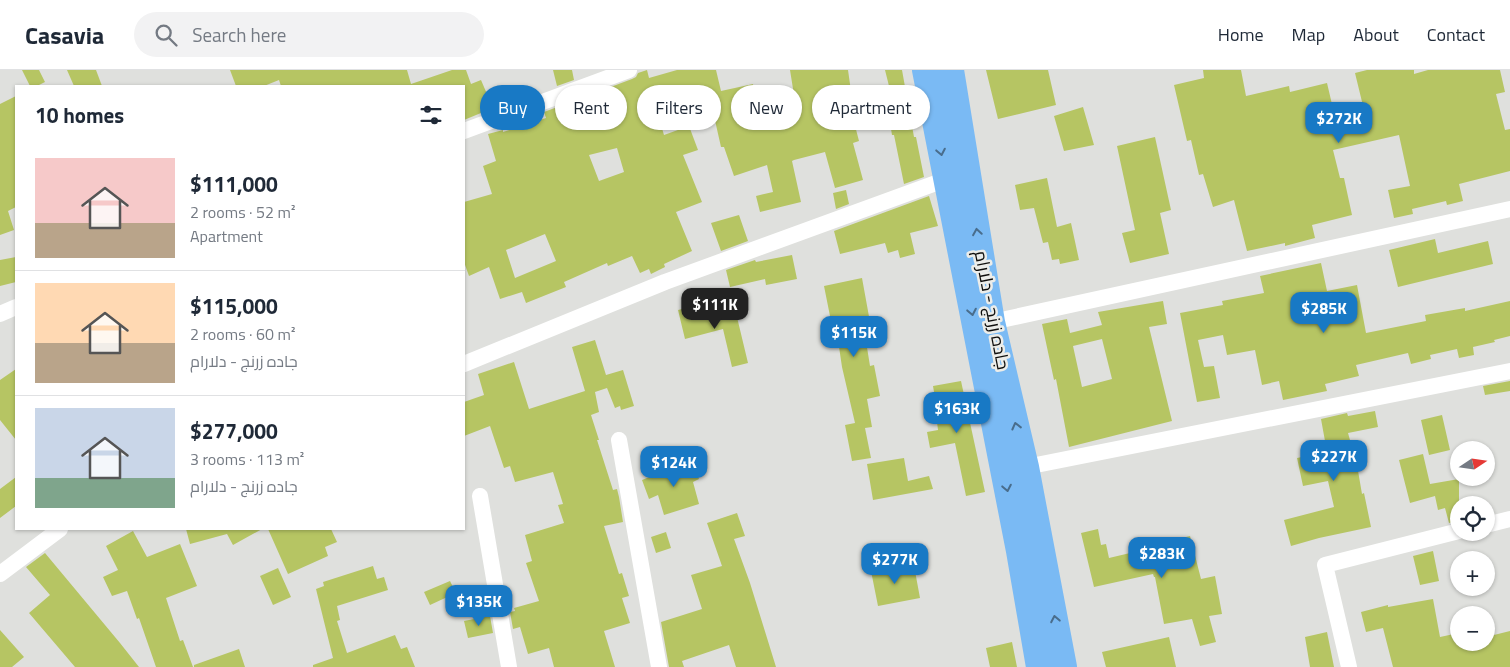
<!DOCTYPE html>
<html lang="en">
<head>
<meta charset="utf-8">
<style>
	:root { --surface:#fff; --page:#f2f2f3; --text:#1f2937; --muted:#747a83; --line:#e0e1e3; --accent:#1879c5 }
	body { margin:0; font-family:"Titillium Web",Cairo,sans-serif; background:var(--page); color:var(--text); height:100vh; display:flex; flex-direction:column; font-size:19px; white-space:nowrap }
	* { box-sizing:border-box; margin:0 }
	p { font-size:16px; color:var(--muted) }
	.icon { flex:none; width:28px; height:28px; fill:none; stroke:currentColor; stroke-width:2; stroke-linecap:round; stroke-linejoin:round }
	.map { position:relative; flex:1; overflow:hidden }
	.drawer { position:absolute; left:15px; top:15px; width:450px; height:445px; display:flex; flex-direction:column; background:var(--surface); border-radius:0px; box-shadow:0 1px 4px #0004 }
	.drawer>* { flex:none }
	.top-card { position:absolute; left:480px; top:15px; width:475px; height:45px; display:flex; gap:10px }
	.needle { width:32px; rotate:77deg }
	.buttons { position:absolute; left:1450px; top:371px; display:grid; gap:10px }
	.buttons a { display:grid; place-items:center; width:45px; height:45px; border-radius:50%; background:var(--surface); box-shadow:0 1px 4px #0004; font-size:25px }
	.price { position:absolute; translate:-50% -42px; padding:0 11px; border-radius:10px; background:var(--accent); color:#fff; font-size:16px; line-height:32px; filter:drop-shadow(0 1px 2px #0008) }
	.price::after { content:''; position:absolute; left:50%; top:30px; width:15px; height:11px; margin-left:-8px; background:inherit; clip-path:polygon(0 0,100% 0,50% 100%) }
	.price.current { background:#222; color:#fff }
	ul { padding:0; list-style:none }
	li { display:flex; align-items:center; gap:15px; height:125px; padding:0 20px }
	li+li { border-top:1px solid var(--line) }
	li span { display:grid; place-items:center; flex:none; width:140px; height:100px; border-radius:0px; color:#555 }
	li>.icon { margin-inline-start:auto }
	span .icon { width:60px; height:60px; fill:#fffc; stroke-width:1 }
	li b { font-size:21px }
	h2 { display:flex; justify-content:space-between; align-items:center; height:60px; padding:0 20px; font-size:21px }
	.tag { padding:0 18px; border-radius:22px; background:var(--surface); box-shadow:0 1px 4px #0004; font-size:18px; line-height:45px }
	.tag.current { background:var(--accent); color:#fff }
	header { display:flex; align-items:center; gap:30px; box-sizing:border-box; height:70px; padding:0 25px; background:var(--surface); border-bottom:1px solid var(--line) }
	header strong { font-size:24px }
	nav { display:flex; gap:28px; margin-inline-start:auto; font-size:18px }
	.search { width:350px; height:45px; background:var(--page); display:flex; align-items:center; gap:12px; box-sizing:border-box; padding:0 18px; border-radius:28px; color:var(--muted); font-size:19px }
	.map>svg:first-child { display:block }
	.building { fill:#b6c563; fill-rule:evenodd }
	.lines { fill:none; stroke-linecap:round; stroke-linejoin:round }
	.minor { stroke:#fff; stroke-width:16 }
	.trunk { stroke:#7abaf4; stroke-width:26 }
	.oneway { stroke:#496d8c }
	.labels { text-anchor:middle; stroke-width:5; stroke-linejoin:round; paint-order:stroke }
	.street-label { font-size:18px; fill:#0e0e0d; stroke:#ecedea }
</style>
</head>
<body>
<header>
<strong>Casavia</strong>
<div class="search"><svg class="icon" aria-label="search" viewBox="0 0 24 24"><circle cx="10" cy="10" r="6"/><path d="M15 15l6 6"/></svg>Search here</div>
<nav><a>Home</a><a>Map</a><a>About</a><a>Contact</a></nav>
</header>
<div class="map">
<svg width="1510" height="597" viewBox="0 0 1510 597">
	<rect width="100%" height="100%" fill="#dfe0dd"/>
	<path class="building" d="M 22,0 L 39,0 L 45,12 L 37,16 L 30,16 Z
		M 67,0 L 96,0 L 102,16 L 74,16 Z
		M 230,0 L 407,0 L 411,14 L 452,0 L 466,0 L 471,14 L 481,10 L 493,38 L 464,50 L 464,17 L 465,16 L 281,16 L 279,10 L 264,16 L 236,16 Z
		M 553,0 L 572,0 L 574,10 L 557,16 Z
		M 647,0 L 649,8 L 677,0 L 716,0 L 721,21 L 753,14 L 757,32 L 794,25 L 790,0 L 848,0 L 851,21 L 846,21 L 859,71 L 853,73 L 863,110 L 835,118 L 825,82 L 794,90 L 792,91 L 801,132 L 760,142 L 756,126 L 773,122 L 767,95 L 734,106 L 724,77 L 721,77 L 714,46 L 691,51 L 683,17 L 652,25 L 664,65 L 689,56 L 698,80 L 683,85 L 702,132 L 676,142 L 692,181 L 664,194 L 665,197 L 651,204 L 649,199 L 640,203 L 632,186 L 608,196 L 607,193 L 564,212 L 566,217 L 526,233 L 522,222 L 500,229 L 489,197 L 469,206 L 464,192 L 464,132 L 492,124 L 483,96 L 496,91 L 488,64 L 503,60 L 503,62 L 546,48 L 544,42 L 632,9 L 636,7 L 638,3 ZM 617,78 L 624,102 L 599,111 L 589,85 ZM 545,164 L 556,191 L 515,208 L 506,180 Z
		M 885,0 L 902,0 L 914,67 L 916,67 L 924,107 L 904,114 L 894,65 L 892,65 L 884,17 L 889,16 Z
		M 986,0 L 1048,0 L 1056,35 L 998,49 Z
		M 1203,0 L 1241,0 L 1246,26 L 1289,16 L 1290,22 L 1327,13 L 1335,47 L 1364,40 L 1355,3 L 1367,0 L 1414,0 L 1414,4 L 1428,0 L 1500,0 L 1505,22 L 1496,24 L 1505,60 L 1510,59 L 1510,101 L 1459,114 L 1463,131 L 1447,135 L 1446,131 L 1412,139 L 1413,144 L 1394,148 L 1388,120 L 1410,116 L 1399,65 L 1333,80 L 1340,108 L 1344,108 L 1352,145 L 1312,155 L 1315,168 L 1285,176 L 1285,173 L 1247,181 L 1234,130 L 1213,137 L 1203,104 L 1199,105 L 1191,70 L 1187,71 L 1174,15 L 1204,8 Z
		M 16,26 L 16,137 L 8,141 L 14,160 L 0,165 L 0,34 Z
		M 1083,37 L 1094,75 L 1064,81 L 1054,46 Z
		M 1155,67 L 1171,140 L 1160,143 L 1169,184 L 1130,193 L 1122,163 L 1135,160 L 1117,76 Z
		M 1047,108 L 1057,157 L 1071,153 L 1079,190 L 1060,194 L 1059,189 L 1052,190 L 1048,172 L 1043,173 L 1034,138 L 1020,140 L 1015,115 Z
		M 846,120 L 849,134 L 836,139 L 833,123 Z
		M 929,126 L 938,156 L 910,163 L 915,184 L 900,188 L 898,180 L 888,183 L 885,173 L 840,184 L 834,161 Z
		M 739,145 L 748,171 L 721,181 L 711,153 Z
		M 1435,169 L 1438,183 L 1488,171 L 1493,194 L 1398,217 L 1389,180 Z
		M 792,185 L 797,209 L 766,215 L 765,209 L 730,217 L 726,200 L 755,190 L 756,192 Z
		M 16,187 L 16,212 L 0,216 L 0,190 Z
		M 1321,193 L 1327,221 L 1357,215 L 1366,263 L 1426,251 L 1425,245 L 1465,238 L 1465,241 L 1510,231 L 1510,266 L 1494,270 L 1495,272 L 1473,277 L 1474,285 L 1459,288 L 1457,279 L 1430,285 L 1431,289 L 1411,294 L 1408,283 L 1356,295 L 1359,306 L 1325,314 L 1327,321 L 1283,330 L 1279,311 L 1262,315 L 1255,280 L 1227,285 L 1223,265 L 1198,270 L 1204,297 L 1214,296 L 1220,328 L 1197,332 L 1180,243 L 1223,235 L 1222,231 L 1264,223 L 1260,206 Z
		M 862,208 L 872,263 L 865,265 L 870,296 L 874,295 L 880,326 L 867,329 L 872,357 L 865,358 L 871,388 L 852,391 L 845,355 L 855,353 L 842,297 L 838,270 L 835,271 L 824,216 Z
		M 1163,231 L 1167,254 L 1149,257 L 1172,351 L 1069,377 L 1056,309 L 1054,310 L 1042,254 L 1067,249 L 1070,263 L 1102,255 L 1098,242 ZM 1102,269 L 1112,309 L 1082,317 L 1073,276 Z
		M 703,234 L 707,249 L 736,243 L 748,293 L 732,297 L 723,259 L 685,269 L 678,240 Z
		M 595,270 L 606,305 L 623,300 L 634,336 L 621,340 L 620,336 L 615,338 L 607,318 L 595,322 L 599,342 L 591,345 L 599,370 L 597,370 L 613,420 L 617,419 L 619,427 L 623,452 L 604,456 L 619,504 L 622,503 L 629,526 L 622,528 L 630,553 L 604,561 L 615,597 L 554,597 L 549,578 L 528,584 L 520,557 L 513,559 L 510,542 L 515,541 L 514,538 L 539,531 L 526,493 L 532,491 L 525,465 L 564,453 L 558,435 L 563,434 L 553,402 L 515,412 L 510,396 L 504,398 L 490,356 L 464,366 L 464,332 L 484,325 L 478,304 L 514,292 L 529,339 L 585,321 L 572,277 Z
		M 16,299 L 16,370 L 0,350 L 0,310 Z
		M 961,311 L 985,422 L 966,426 L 955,373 L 930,378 L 927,362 L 938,360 L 937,352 L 939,351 L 933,316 Z
		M 1510,311 L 1510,321 L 1485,325 L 1483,316 Z
		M 1375,341 L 1378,357 L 1348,363 L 1357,395 L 1362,424 L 1364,423 L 1371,457 L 1319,468 L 1291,476 L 1284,450 L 1334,437 L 1328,411 L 1303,416 L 1297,388 L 1327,382 L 1321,349 L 1347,343 L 1348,346 Z
		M 1442,345 L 1450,380 L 1429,385 L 1421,350 Z
		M 1423,384 L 1430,414 L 1459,409 L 1459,451 L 1449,453 L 1445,438 L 1438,440 L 1435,426 L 1410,433 L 1399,390 Z
		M 904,388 L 908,411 L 929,406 L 933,419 L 873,430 L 867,394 Z
		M 692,390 L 699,409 L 693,412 L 699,434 L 664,445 L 658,425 L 649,429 L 642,410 Z
		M 16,407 L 16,436 L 0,448 L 0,419 Z
		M 737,443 L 745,466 L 734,469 L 750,513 L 776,597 L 736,597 L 729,575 L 682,591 L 684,597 L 669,597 L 661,552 L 702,539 L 691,505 L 722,496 L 707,453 Z
		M 186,459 L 262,459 L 233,475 L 227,464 L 190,474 Z
		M 268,459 L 331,459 L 337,472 L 325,477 L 328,486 L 288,504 Z
		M 1098,459 L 1101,475 L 1106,474 L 1109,488 L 1147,479 L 1146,477 L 1190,466 L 1201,509 L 1215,506 L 1222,544 L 1209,546 L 1216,572 L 1200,576 L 1192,549 L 1164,554 L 1155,507 L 1154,507 L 1153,504 L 1094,517 L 1081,463 Z
		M 133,461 L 147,487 L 180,474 L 197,516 L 166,528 L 180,571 L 183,570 L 193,597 L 156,597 L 139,548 L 137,549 L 127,521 L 112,526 L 103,507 L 118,500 L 106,476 Z
		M 666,462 L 671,478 L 656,483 L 651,467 Z
		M 1433,481 L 1439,511 L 1420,515 L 1413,486 Z
		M 45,483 L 120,573 L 139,597 L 75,597 L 29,543 L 50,525 L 26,497 Z
		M 902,495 L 904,503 L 915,501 L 920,528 L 878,536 L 871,501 Z
		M 373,496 L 377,509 L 384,507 L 388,520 L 337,536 L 340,550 L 337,551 L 347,583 L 395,565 L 401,579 L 407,577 L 415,597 L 313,597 L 313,595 L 333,588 L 316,519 L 324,516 L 323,512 Z
		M 278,498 L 291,527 L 273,535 L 260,506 Z
		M 450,511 L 456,523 L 430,535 L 424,522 Z
		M 1433,529 L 1440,567 L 1454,564 L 1456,572 L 1486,572 L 1486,567 L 1510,561 L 1510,597 L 1393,597 L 1383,558 L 1366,562 L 1361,542 L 1388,535 L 1388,537 Z
		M 490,546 L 493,563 L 468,568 L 464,551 Z
		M 0,560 L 24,587 L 12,597 L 0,597 Z
		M 1327,562 L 1334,597 L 1310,597 L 1305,567 Z
		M 1169,567 L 1176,597 L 1106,597 L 1102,582 Z
		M 1012,572 L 1017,597 L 990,597 L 986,578 Z
		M 239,579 L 245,597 L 194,597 L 194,595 Z"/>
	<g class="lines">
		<path class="minor" d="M 464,61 L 629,0
			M 0,244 L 16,237
			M 992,252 L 1510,139
			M 464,294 L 665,212 L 947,109
			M 619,370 L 659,597
			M 1026,397 L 1510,301
			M 480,426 L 509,597
			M 1486,455 L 1510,449
			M 0,504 L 60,459
			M 1349,597 L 1325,495 L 1459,461"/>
		<path class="trunk" d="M 925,0 L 1019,481 L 1039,597
			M 951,0 L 992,252 L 1026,397 L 1064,597"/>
	</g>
	<defs><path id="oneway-chevron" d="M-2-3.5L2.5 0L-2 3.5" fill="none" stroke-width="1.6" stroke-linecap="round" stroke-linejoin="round" transform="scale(1.25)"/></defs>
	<g class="oneway">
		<use href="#oneway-chevron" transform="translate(941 82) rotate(79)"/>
		<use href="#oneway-chevron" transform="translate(977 162) rotate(-99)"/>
		<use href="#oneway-chevron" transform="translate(972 242) rotate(79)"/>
		<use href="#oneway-chevron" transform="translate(1016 356) rotate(-104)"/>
		<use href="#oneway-chevron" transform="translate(1007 418) rotate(79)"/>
		<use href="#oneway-chevron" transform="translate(1055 549) rotate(-101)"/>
	</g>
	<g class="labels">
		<g class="street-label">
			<text transform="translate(992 240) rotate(79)" y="6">جاده زرنج - دلارام</text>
		</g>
	</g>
</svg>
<div class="buttons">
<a><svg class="needle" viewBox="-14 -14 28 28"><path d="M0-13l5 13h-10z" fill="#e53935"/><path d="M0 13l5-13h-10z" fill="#747a83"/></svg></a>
<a><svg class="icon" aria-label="locate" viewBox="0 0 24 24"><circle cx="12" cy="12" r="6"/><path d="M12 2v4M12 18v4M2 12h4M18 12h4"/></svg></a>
<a>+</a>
<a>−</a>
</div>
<b class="price" style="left:1339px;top:74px">$272K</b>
<b class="price current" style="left:715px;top:260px">$111K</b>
<b class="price" style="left:1324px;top:264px">$285K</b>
<b class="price" style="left:854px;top:288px">$115K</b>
<b class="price" style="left:957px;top:364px">$163K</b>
<b class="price" style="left:1334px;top:412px">$227K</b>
<b class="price" style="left:674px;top:418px">$124K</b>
<b class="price" style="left:1162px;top:509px">$283K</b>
<b class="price" style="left:895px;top:515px">$277K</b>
<b class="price" style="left:479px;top:557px">$135K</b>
<div class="top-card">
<a class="tag current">Buy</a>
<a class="tag">Rent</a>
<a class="tag">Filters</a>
<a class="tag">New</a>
<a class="tag">Apartment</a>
</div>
<section class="drawer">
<h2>10 homes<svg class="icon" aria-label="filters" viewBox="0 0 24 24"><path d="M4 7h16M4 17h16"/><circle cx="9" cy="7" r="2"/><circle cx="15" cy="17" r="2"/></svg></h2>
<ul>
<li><span style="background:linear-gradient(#f6c9c9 65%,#b9a48a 0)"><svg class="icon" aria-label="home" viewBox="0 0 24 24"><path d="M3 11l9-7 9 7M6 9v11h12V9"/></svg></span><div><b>$111,000</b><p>2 rooms · 52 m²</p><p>Apartment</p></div></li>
<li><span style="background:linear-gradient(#ffd9b3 60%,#b9a48a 0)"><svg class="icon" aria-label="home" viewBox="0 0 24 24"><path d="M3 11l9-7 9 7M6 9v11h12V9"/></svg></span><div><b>$115,000</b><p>2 rooms · 60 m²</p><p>جاده زرنج - دلارام</p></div></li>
<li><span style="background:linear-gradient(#c9d6e8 70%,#7fa58c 0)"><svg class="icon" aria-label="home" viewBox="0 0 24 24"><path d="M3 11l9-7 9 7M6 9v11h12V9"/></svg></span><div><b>$277,000</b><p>3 rooms · 113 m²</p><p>جاده زرنج - دلارام</p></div></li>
</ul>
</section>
</div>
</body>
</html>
